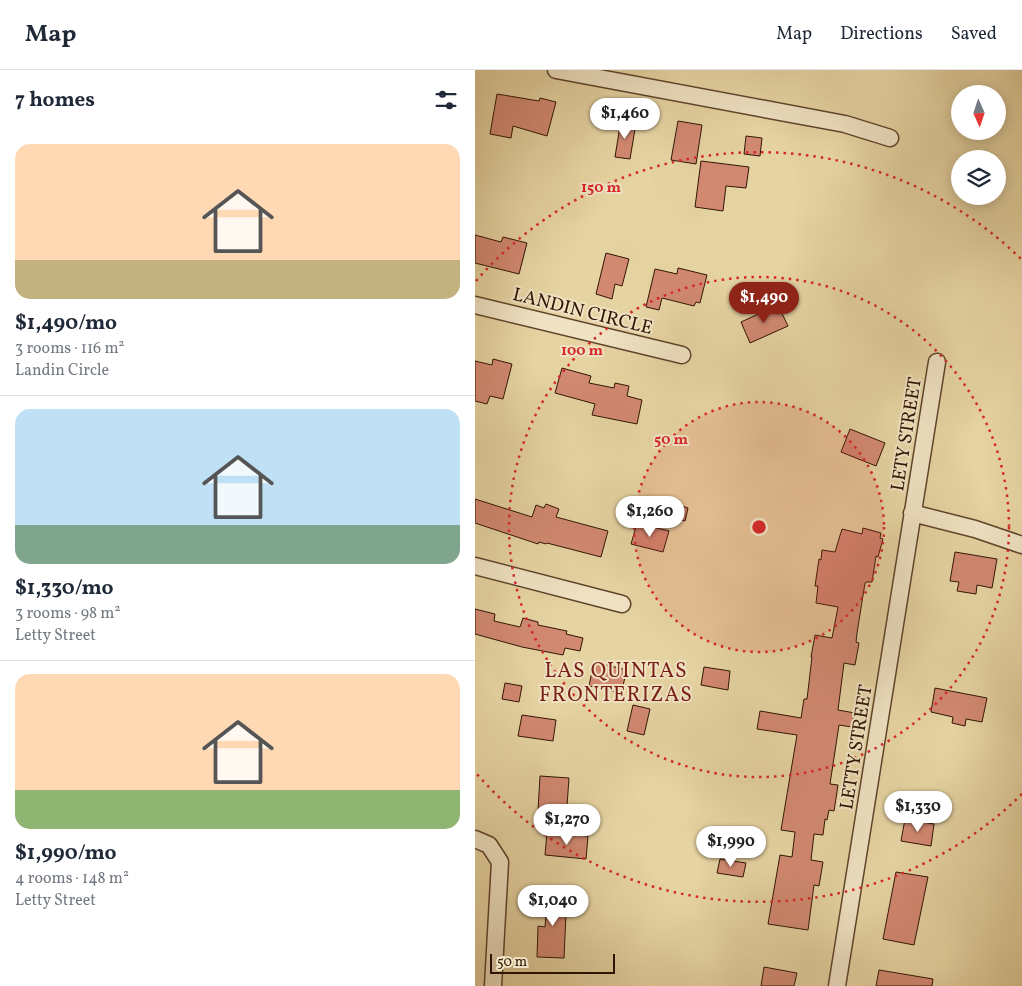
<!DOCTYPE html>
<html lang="en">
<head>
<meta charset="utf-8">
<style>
	:root { --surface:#fff; --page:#f2f2f3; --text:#1f2937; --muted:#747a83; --line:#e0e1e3; --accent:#8f2418 }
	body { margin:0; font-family:Vollkorn,serif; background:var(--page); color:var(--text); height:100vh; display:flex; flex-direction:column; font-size:19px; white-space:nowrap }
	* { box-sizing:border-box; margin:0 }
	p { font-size:16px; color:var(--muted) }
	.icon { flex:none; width:28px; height:28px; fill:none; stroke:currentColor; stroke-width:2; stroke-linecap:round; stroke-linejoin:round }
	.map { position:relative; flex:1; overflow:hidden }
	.panel { display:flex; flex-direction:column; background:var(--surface); width:475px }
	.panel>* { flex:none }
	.needle { width:32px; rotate:177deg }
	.tools { position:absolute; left:476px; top:15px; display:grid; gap:10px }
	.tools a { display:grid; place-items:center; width:55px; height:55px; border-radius:50%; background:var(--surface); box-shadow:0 2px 12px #0003; font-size:25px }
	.scale { position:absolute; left:15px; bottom:12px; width:125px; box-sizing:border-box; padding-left:5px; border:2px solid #311503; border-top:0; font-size:14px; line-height:18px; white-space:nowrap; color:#311503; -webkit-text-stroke:4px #efe2c3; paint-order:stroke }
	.price { position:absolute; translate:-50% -42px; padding:0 11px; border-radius:18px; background:#fff; color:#222; font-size:16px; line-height:32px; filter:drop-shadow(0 1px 2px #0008) }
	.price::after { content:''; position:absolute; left:50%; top:30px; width:15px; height:11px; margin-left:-8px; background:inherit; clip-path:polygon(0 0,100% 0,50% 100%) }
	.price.on { background:var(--accent); color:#fff }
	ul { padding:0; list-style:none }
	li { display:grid; align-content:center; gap:10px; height:265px; padding:0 15px }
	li+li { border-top:1px solid var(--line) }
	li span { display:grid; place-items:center; height:155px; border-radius:15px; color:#555 }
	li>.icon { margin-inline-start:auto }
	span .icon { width:90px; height:90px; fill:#fffc; stroke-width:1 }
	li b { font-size:21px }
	h2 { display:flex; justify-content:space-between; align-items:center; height:60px; padding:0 15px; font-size:21px }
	header { display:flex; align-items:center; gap:30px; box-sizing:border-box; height:70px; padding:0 25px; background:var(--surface); border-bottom:1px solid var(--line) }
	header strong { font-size:24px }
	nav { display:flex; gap:28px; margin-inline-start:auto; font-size:18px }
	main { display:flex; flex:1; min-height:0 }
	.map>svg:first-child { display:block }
	.building { fill:#d28972; stroke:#311503 }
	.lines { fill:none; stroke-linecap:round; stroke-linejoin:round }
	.minor-casing { stroke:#5e442b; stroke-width:19 }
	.minor { stroke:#efe2c3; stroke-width:16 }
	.ring { fill:none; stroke:#d62828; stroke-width:2.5; stroke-dasharray:2.5 5 }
	.labels { text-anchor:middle; stroke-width:4; stroke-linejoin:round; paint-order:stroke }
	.street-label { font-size:19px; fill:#311503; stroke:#efe2c3 }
	.quarter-label { font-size:21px; letter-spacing:1px; fill:#7a1f14; stroke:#efe2c3 }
	.centre { fill:#d62828; stroke:#efe2c3; stroke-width:2.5 }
	.ring-label { font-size:15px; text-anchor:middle; font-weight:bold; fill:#d62828; stroke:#efe2c3; stroke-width:4; stroke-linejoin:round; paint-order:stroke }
</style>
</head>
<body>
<header>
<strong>Map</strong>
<nav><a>Map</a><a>Directions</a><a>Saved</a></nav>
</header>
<main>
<section class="panel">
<h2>7 homes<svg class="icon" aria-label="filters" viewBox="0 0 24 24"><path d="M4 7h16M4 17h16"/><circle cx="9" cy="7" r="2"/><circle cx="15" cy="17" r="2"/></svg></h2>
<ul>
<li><span style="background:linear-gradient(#ffd9b3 75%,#c2b280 0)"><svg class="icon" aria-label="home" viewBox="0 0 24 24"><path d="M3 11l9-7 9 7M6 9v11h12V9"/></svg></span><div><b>$1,490/mo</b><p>3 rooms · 116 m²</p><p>Landin Circle</p></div></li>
<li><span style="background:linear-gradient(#bfe0f5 75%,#7fa58c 0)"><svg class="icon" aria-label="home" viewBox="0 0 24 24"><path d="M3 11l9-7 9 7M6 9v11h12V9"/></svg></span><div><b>$1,330/mo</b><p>3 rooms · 98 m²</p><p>Letty Street</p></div></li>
<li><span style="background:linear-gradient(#ffd9b3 75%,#8fb573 0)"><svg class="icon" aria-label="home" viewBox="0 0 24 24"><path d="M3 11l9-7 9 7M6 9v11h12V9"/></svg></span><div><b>$1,990/mo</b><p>4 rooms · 148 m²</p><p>Letty Street</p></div></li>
</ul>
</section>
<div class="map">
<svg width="547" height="916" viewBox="0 0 547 916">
	<rect width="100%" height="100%" fill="#e6d3a2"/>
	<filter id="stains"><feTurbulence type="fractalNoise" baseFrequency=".004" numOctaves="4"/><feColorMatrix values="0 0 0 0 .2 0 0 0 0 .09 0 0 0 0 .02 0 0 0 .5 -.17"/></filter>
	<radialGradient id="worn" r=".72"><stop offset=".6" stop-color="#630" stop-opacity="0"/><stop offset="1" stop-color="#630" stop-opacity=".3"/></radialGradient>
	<path class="building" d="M 22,24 L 64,31 L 65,28 L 81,32 L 72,66 L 38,56 L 36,68 L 15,64 Z
		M 146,50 L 161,53 L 155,89 L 140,87 Z
		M 203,51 L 227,55 L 221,94 L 196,90 Z
		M 271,66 L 287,68 L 285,86 L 269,84 Z
		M 226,91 L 274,97 L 271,118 L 251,116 L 248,141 L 220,137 Z
		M 0,165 L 26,172 L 28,167 L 52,173 L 44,204 L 0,193 Z
		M 131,183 L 154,189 L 147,216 L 140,214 L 137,229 L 121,224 Z
		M 203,198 L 232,205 L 225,233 L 221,232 L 219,236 L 187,228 L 184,240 L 171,237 L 180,199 L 202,204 Z
		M 303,235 L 313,256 L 275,273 L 266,252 Z
		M 18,289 L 37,294 L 28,329 L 15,326 L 12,334 L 0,331 L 0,291 L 17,295 Z
		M 87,298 L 116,306 L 114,313 L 139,318 L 140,313 L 154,316 L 152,326 L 167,330 L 162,354 L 117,345 L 120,334 L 80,323 Z
		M 375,359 L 410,373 L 401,396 L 366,382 Z
		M 0,429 L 57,447 L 61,435 L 69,438 L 71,434 L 84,439 L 81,447 L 133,461 L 126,487 L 72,473 L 71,474 L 64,472 L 63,474 L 0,453 Z
		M 200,434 L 213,438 L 210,451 L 196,447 Z
		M 162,453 L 194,461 L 188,482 L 156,474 Z
		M 388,458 L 406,463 L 405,468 L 408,469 L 403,487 L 401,486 L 397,512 L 392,512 L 390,513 L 382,563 L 381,572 L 384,573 L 380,595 L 369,593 L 363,640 L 380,643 L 377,657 L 364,655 L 355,714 L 363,715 L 359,741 L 354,740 L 352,750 L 350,749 L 348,765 L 339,764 L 336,790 L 348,792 L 344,816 L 339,815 L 333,860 L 293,854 L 305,785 L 317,787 L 320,762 L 306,760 L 322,665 L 282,659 L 285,641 L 326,648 L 329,629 L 332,629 L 337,587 L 336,587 L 340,565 L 357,568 L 363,537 L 341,533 L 343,516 L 340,516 L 344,489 L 346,490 L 347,480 L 360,482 L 367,459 L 387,464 Z
		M 480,482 L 522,489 L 517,518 L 502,515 L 501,524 L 482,521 L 484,512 L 475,511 Z
		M 0,539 L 20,544 L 19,551 L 45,557 L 48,548 L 63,552 L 63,555 L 92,561 L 91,564 L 108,568 L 105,581 L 90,578 L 88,585 L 47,577 L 0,564 Z
		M 119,592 L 152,600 L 146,623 L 114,616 Z
		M 229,597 L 255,601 L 253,620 L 226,615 Z
		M 30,613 L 47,616 L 44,632 L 27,629 Z
		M 460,618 L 512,628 L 507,652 L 491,649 L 490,656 L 477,653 L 478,647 L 456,642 Z
		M 158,635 L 175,639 L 169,665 L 152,661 Z
		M 47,645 L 81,650 L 78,671 L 43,666 Z
		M 65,706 L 94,708 L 92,736 L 85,736 L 85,742 L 63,741 Z
		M 430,749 L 459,754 L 456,776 L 426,771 Z
		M 72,762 L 113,766 L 111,789 L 70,785 Z
		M 245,789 L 271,793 L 268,807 L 242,803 Z
		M 421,802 L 453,807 L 439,875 L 408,869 Z
		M 73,820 L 92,822 L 89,888 L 62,887 L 63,856 L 70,857 Z
		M 289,897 L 322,903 L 319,916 L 286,916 Z
		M 404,900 L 458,909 L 457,916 L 401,916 Z"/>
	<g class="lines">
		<defs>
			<path id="minor" d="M 81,0 L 370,54 L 415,68
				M 0,235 L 207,285
				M 437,443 L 500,459 L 547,475
				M 0,496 L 147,534
				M 0,769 L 14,775 L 25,792 L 18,916
				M 362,916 L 462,292"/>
		</defs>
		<use href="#minor" class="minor-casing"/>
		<use href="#minor" class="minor"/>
	</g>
	<circle cx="284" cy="457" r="125" fill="#d62828" fill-opacity=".12"/>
	<g class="ring">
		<circle cx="284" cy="457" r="125"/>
		<circle cx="284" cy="457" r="250"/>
		<path d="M547 724A375 375 0 0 1 1 703M1 211A375 375 0 0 1 547 190"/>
	</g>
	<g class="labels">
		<g class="street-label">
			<text transform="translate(108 240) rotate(14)" y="7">LANDIN CIRCLE</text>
			<text transform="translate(430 364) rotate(-81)" y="7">LETY STREET</text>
			<text transform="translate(380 677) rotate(-81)" y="7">LETTY STREET</text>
		</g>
		<g class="quarter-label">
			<text x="141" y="607">LAS QUINTAS<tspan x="141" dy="24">FRONTERIZAS</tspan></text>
		</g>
	</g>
	<circle cx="284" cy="457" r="8" class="centre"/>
	<g class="ring-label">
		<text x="126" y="122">150 m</text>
		<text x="107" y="285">100 m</text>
		<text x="196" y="374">50 m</text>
	</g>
	<rect width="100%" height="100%" filter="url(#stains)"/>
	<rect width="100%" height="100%" fill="url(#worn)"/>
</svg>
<div class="tools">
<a><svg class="needle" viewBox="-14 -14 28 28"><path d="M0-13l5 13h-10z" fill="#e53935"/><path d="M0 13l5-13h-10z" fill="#747a83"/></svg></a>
<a><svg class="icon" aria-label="layers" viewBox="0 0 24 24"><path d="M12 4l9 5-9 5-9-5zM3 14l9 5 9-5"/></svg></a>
</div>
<div class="scale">50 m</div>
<b class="price" style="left:150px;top:70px">$1,460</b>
<b class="price on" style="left:289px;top:254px">$1,490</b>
<b class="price" style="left:175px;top:468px">$1,260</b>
<b class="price" style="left:443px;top:763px">$1,330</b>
<b class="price" style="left:92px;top:776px">$1,270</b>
<b class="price" style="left:256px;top:798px">$1,990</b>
<b class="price" style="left:78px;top:857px">$1,040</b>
</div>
</main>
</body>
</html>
